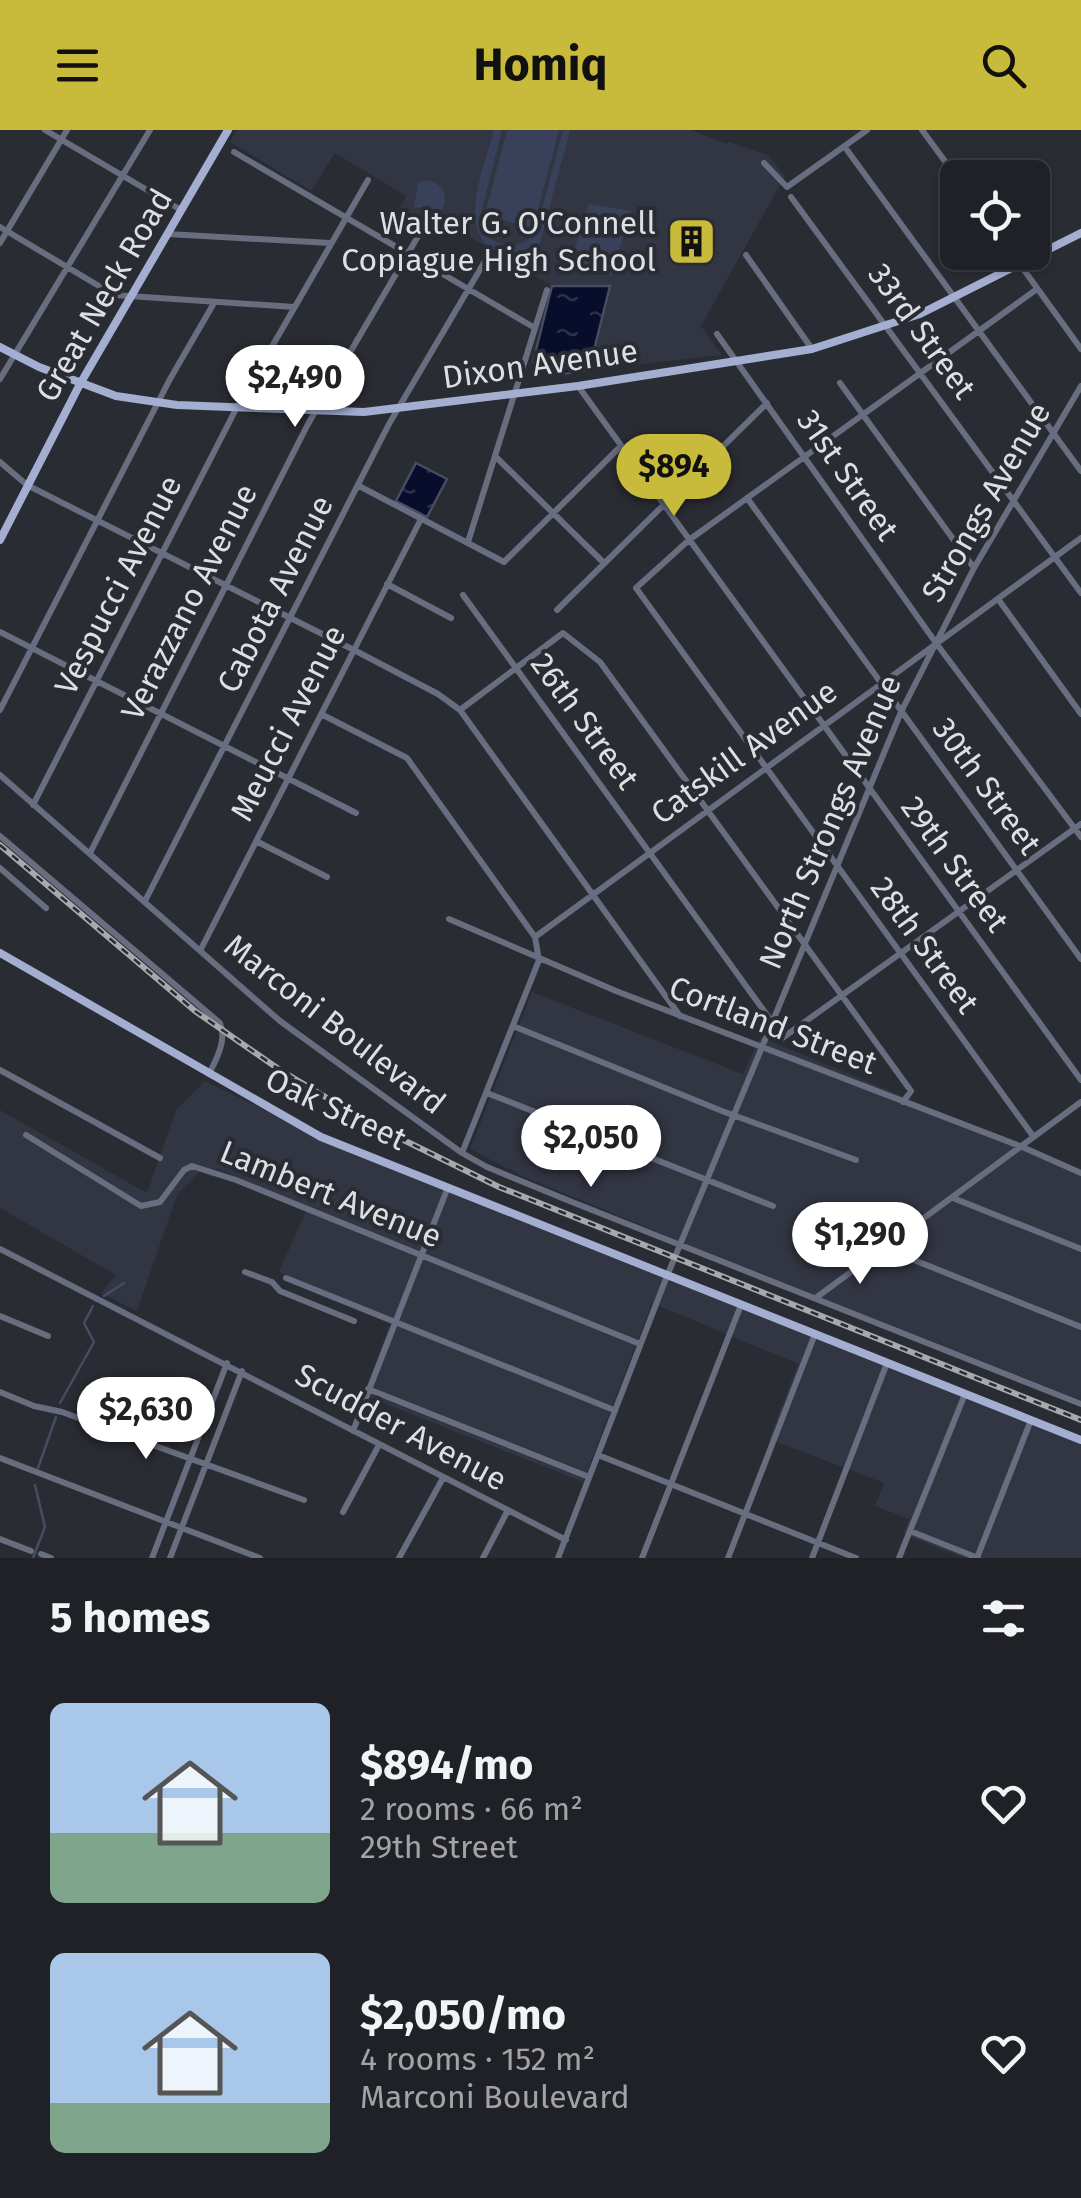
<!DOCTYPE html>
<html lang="en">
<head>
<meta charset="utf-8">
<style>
	:root { --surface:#202126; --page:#28292e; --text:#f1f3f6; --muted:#a2a3a7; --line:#3d3e43; --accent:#c8bb3b }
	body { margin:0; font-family:"Fira Sans",sans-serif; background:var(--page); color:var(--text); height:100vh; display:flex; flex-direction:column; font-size:38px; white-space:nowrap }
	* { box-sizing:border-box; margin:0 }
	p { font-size:32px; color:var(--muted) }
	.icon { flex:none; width:55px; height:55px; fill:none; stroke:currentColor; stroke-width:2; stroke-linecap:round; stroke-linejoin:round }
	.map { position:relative; height:1428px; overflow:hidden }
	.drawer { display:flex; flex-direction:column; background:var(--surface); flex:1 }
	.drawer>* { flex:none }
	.controls { position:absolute; left:940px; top:30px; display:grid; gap:20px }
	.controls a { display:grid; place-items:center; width:110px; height:110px; border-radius:15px; background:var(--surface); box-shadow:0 2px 8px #0004,0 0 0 2px var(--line); font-size:50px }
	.price { position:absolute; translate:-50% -85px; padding:0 22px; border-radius:35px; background:#fff; color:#222; font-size:32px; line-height:65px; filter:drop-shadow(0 2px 5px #0008) }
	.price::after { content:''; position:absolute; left:50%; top:60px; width:30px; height:22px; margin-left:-15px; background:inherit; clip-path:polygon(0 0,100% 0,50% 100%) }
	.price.selected { background:var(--accent); color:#111 }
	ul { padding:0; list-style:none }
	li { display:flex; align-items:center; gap:30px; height:250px; padding:0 50px }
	li span { display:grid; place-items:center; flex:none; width:280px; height:200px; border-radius:15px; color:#555 }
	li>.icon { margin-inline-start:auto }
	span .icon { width:120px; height:120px; fill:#fffc; stroke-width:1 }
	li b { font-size:42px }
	h2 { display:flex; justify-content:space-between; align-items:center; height:120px; padding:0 50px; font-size:42px }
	header { display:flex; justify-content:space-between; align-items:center; height:130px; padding:0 50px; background:var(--accent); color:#111; font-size:45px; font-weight:700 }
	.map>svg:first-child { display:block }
	.built { fill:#323542 }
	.green { fill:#39405a }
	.water { fill:url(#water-ripples); stroke:#484c63; stroke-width:2.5 }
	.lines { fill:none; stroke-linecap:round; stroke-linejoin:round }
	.stream { stroke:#484c63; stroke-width:2.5 }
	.minor { stroke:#686d7f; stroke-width:6 }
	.major { stroke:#a3aed1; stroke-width:8 }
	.rail-casing { stroke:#a7a9ae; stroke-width:6 }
	.rail { stroke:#2a2c33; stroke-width:2.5; stroke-dasharray:8; stroke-linecap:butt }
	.labels { text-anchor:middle; stroke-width:8; stroke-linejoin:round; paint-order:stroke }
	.poi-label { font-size:32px; fill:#dddfe3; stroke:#2a2c33; text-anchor:end }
	.street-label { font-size:32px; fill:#dddfe3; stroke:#2a2c33 }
</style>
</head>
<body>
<header><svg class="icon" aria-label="menu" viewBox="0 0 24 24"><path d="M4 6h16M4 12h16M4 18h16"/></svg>Homiq<svg class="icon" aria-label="search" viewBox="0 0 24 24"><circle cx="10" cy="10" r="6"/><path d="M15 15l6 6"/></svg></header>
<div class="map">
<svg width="1081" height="1428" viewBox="0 0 1081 1428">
	<defs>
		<pattern id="water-ripples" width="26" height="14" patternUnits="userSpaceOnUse" patternTransform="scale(2.5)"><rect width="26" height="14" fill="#080d2c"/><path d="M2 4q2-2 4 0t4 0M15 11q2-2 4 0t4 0" fill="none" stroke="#2c304a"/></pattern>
	</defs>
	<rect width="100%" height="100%" fill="#2a2c33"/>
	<path class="built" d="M 237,0 L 691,0 L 727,14 L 729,12 L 768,25 L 785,46 L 701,196 L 722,225 L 589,240 L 609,156 L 552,156 L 441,90 L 397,84 L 406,66 L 335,23 L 311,61 L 230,12 Z
		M 532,862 L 743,944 L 760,907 L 1081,1040 L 1081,1270 L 735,1134 L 520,1045 L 470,1019 Z
		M 205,951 L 326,1009 L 677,1145 L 1081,1312 L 1081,1428 L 964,1428 L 903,1404 L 909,1389 L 875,1376 L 884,1353 L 769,1309 L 798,1234 L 652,1173 L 583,1352 L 363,1265 L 392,1189 L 279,1142 L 307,1078 L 216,1038 L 212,1047 L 199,1042 L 177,1065 L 137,1181 L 101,1163 L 116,1145 L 0,1078 L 0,980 L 147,1063 L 176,980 Z"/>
	<path class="green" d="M 494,0 L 502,0 L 480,87 L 491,109 C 508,119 523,117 536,102 L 563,0 L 570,0 L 533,140 L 526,138 L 533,116 C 521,123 508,126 495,120 C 455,101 486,32 494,0 Z
		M 507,0 L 559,0 L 533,98 L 485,85 Z
		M 426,50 C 443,53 449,65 442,80 L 414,77 L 418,52 Z
		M 589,74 L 632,81 L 611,145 L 568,139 Z"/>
	<path class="water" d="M 552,156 L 610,156 L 589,240 L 550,246 L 533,232 Z
		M 416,333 L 447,349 L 427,387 L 396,371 Z"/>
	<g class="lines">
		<path class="stream" d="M 104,1166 L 124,1153
			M 60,1273 L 94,1212 L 84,1193 L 93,1176
			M 38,1338 L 56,1287
			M 33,1428 L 45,1397 L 35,1355"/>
		<path class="minor" d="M 45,0 L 181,80
			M 922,0 L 958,49
			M 847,20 L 1081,341
			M 234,22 L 535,198
			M 764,33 L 787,57 L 867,0
			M 791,67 L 1081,463
			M 0,97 L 114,165 L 294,177
			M 167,104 L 330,113
			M 0,113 L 67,0
			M 1011,122 L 1081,219
			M 746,125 L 812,219
			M 717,204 L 936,513 L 1081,707
			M 0,249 L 150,0
			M 840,253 L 974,438
			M 578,256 L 1081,950
			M 497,328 L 604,433
			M 0,332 L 27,355 L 354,520 L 438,564 L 460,580 L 680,886
			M 359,356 L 504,432 L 621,316
			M 747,368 L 1081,829
			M 468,412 L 547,160
			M 387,454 L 451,488
			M 463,465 L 772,892
			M 998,469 L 1081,584
			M 557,480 L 767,273
			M 0,502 L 356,683
			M 0,580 L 170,249 L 214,173
			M 460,580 L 563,503 L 600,532 L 911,961 L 903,972
			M 321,584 L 407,628 L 535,807 L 539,830 L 462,1023
			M 0,645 L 280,891 L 462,1023 L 487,1037 L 572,1072 L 1081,1274
			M 33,675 L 236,279 L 368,50
			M 0,706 L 220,893 C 227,910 217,928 209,944
			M 256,711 L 327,747
			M 90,723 L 308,294 L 427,91
			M 0,738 L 46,778
			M 145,771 L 389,294 L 485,131
			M 449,789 L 616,861 L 1020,1016 L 1081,1043
			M 535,807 L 1081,408
			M 201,819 L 421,389
			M 513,896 L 722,981 L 856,1030
			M 767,904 L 781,909 L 1081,694
			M 0,940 L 160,1028
			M 487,963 L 773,1076
			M 26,1005 L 141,1076 L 160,1072 L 184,1040 L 192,1036 L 236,1050 L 640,1214
			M 1033,1006 L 636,458 L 689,410 L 1037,159
			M 953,1068 L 1081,1119
			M 884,1118 L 1081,1197
			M 0,1119 L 566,1410
			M 245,1142 L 272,1152 L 280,1161 L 354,1191
			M 286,1148 L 614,1280
			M 817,1167 L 1081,972
			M 0,1186 L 48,1206
			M 368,1259 L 589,1347
			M 0,1262 L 34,1276 L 62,1282 L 304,1370
			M 353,1301 L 448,1057
			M 598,1325 L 856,1428
			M 0,1328 L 260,1428
			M 343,1382 L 379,1315
			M 910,1401 L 978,1428
			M 0,1409 L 31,1421
			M 41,1424 L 51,1428
			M 152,1428 L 227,1233
			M 170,1428 L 242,1241
			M 399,1428 L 443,1348
			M 483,1428 L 507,1382
			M 558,1428 L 667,1146 L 901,582 L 974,438 L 1081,256
			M 642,1428 L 741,1175
			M 728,1428 L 815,1204
			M 812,1428 L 887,1233
			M 899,1428 L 965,1264
			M 977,1428 L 1031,1290"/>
		<path class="major" d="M 0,217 L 39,237 L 116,266 L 177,275 L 364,282 L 578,256 L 812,219 L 920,184 L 1081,103
			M 0,410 L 80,254 L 228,0
			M 0,823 L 321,1007 L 1081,1310"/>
		<defs>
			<path id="rail" d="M 0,715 L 195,881 L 280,940 L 371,994 L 499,1057 L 1081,1290"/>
		</defs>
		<use href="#rail" class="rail-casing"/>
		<use href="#rail" class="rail"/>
	</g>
	<defs>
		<symbol id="building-square" viewBox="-11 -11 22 22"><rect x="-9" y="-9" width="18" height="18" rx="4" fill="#c8bb3b" stroke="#2a2c33"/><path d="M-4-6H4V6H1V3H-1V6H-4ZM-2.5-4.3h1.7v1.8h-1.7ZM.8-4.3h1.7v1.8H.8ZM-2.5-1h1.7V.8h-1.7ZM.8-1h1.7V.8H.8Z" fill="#111"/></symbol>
	</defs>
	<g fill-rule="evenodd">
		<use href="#building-square" x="664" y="84" width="55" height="55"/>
	</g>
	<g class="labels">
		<g class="poi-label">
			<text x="656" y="104">Walter G. O'Connell<tspan x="656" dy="37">Copiague High School</tspan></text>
		</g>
		<g class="street-label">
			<text transform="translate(104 165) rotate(-60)" y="11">Great Neck Road</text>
			<text transform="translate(922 201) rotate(54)" y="11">33rd Street</text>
			<text transform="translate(540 234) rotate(-8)" y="11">Dixon Avenue</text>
			<text transform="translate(848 345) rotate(55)" y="11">31st Street</text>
			<text transform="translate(986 372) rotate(-60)" y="11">Strongs Avenue</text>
			<text transform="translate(118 455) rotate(-63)" y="11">Vespucci Avenue</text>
			<text transform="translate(275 464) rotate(-63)" y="11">Cabota Avenue</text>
			<text transform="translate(189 472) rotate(-63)" y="11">Verazzano Avenue</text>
			<text transform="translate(585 591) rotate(54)" y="11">26th Street</text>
			<text transform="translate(288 593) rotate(-63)" y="11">Meucci Avenue</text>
			<text transform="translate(744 622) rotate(-36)" y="11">Catskill Avenue</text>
			<text transform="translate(987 656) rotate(54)" y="11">30th Street</text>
			<text transform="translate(830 692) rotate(-67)" y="11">North Strongs Avenue</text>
			<text transform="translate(955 734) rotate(54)" y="11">29th Street</text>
			<text transform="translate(925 815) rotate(54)" y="11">28th Street</text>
			<text transform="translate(335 894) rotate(38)" y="11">Marconi Boulevard</text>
			<text transform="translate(773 895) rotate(21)" y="11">Cortland Street</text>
			<text transform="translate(336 979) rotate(25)" y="11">Oak Street</text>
			<text transform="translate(331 1064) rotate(22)" y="11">Lambert Avenue</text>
			<text transform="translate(401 1297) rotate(28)" y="11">Scudder Avenue</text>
		</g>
	</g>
</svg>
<div class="controls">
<a><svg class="icon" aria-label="locate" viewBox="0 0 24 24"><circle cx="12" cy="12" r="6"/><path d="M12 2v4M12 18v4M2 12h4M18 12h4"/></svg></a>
</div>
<b class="price" style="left:295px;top:300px">$2,490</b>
<b class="price selected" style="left:674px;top:389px">$894</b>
<b class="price" style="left:591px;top:1060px">$2,050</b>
<b class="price" style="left:860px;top:1157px">$1,290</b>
<b class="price" style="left:146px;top:1332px">$2,630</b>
</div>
<section class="drawer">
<h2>5 homes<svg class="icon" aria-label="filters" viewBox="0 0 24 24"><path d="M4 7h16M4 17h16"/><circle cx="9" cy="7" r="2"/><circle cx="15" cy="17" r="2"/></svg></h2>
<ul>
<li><span style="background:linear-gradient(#a9c7e8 65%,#7fa58c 0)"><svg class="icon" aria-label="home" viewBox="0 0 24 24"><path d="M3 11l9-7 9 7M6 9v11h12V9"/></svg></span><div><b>$894/mo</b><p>2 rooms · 66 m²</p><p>29th Street</p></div><svg class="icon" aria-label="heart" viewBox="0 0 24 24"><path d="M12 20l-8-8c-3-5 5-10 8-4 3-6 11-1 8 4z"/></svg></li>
<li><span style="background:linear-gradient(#a9c7e8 75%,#7fa58c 0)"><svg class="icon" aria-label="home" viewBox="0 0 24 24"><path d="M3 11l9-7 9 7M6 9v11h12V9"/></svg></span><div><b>$2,050/mo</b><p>4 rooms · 152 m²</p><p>Marconi Boulevard</p></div><svg class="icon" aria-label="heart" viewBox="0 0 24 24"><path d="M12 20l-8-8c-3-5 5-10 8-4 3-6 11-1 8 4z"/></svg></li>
</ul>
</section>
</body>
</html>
